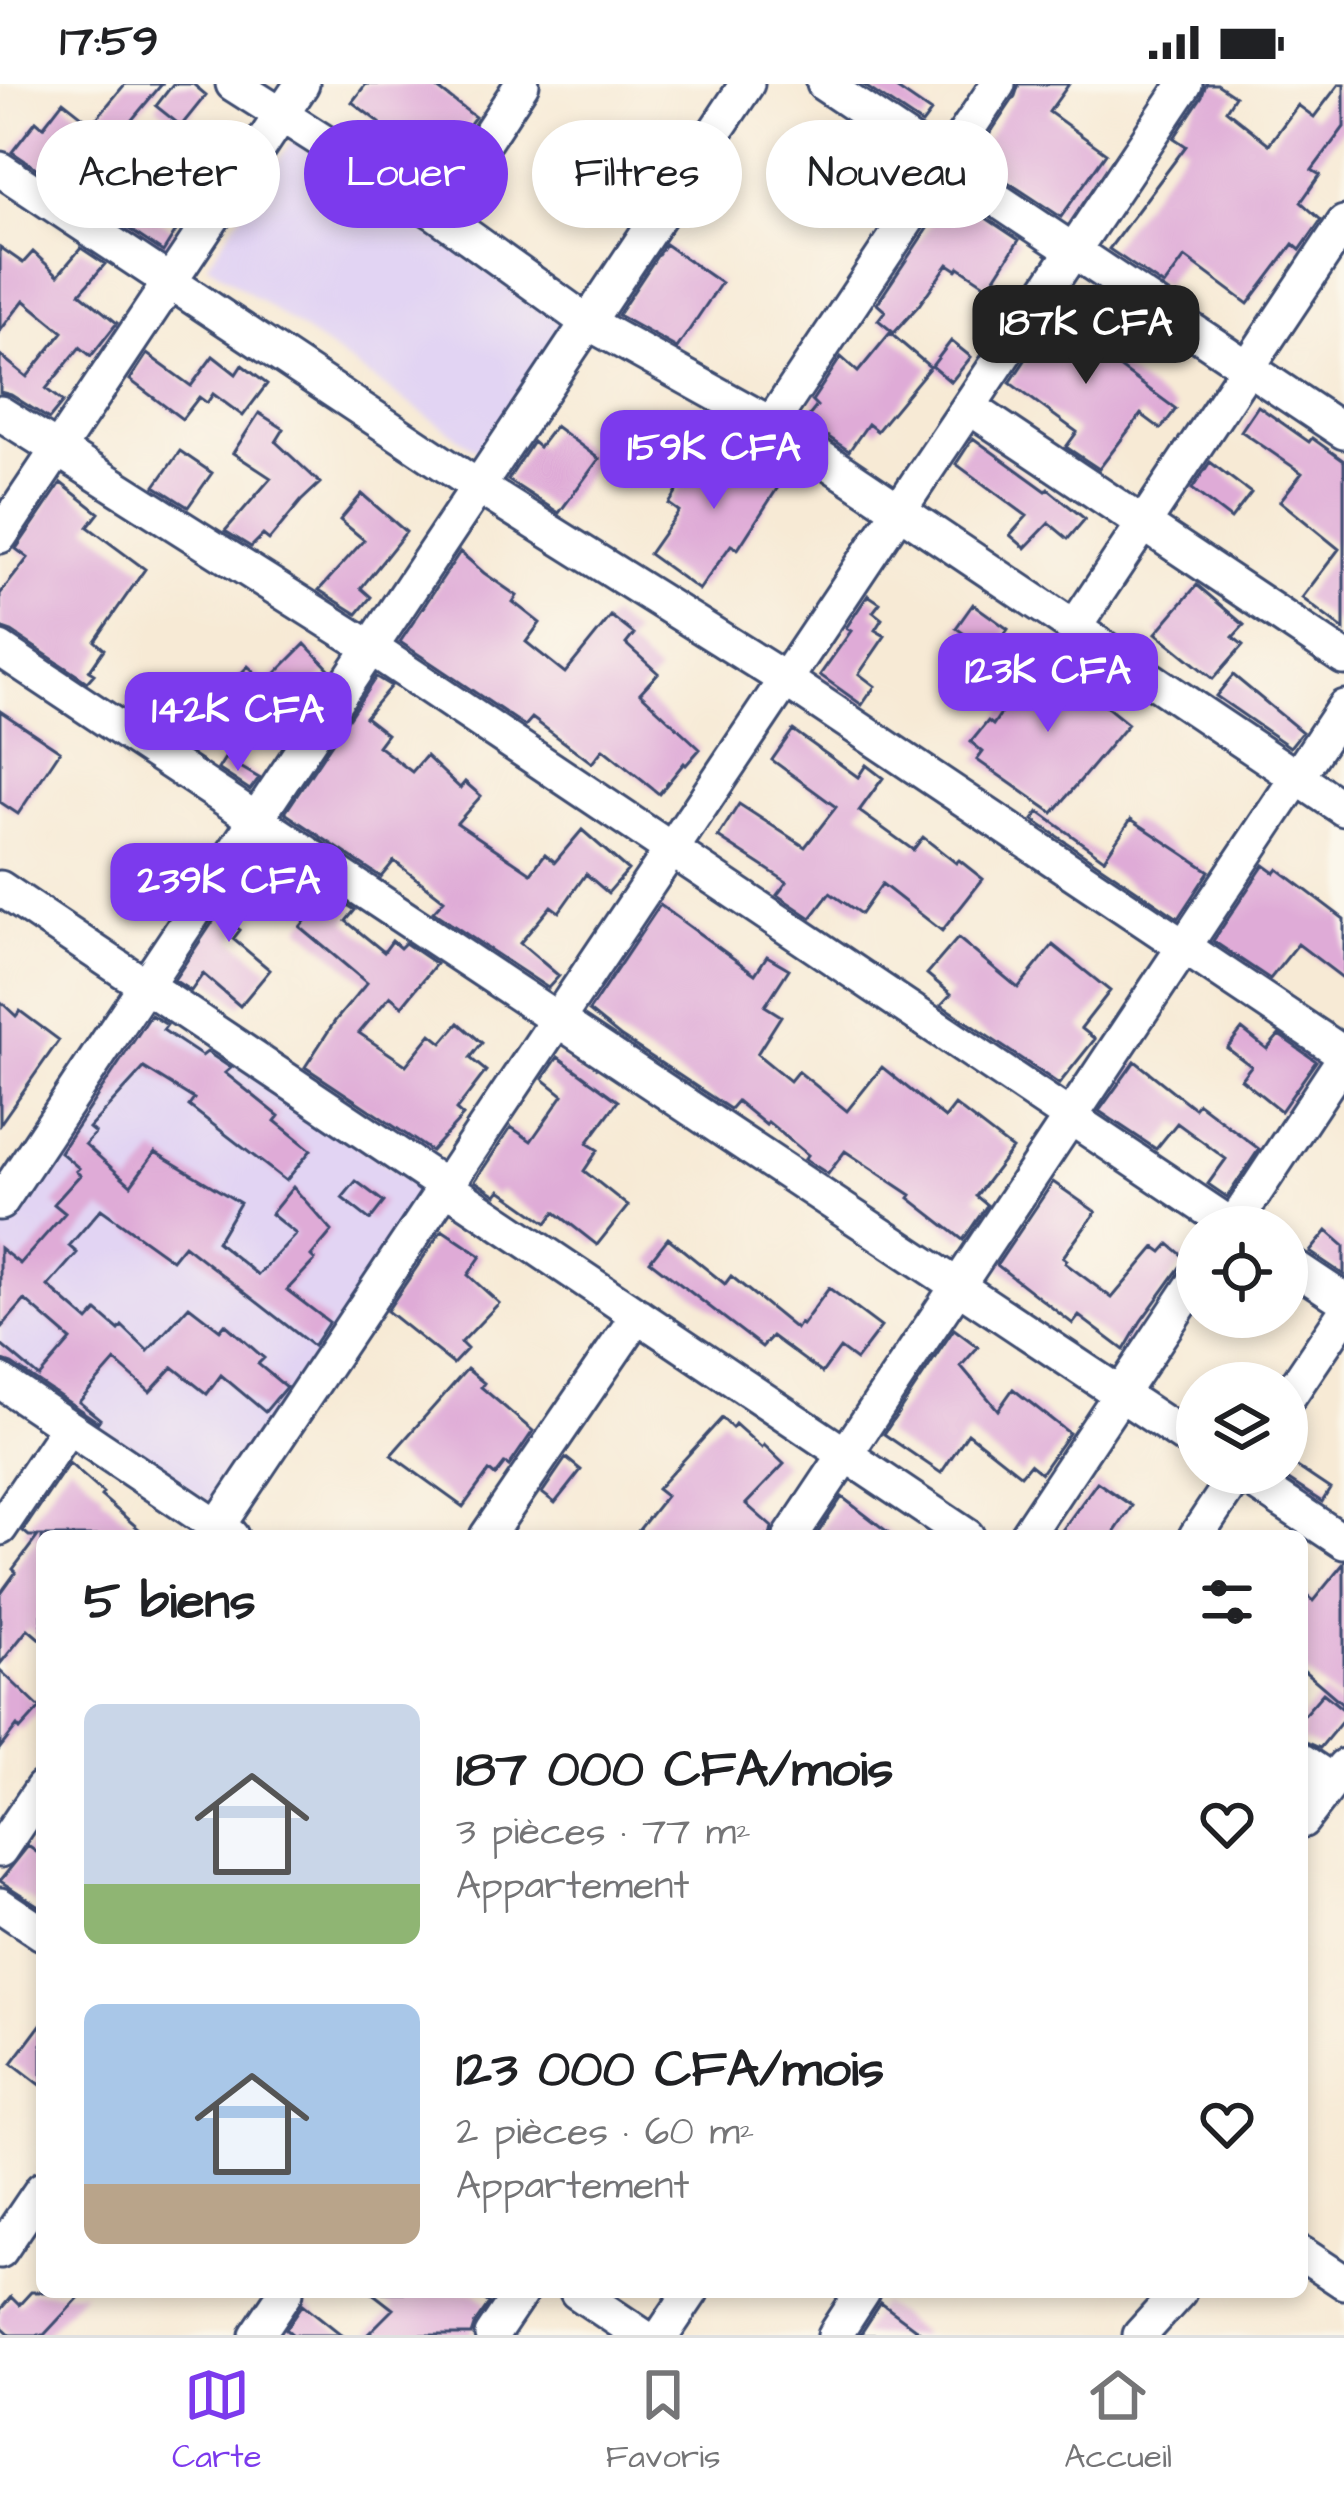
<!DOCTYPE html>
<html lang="fr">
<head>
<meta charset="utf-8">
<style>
	:root { --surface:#fff; --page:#f6f6f6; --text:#202124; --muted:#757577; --line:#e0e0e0; --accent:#7c3aed }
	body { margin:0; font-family:"Architects Daughter",sans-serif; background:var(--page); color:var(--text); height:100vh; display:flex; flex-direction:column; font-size:45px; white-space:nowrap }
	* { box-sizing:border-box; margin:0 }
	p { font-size:39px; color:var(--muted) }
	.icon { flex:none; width:66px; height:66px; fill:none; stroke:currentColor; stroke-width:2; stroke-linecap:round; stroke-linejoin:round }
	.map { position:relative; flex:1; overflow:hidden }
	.drawer { position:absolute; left:36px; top:1446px; width:1272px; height:768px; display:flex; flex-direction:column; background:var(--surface); border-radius:18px; box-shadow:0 6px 18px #0003 }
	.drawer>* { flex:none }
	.banner { position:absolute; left:36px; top:36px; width:1272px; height:108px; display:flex; gap:24px }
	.buttons { position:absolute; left:1176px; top:1122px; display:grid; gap:24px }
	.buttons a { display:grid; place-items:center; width:132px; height:132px; border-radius:50%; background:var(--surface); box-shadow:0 6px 18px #0003; font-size:60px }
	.price { position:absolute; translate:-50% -102px; padding:0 27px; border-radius:24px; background:var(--accent); color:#fff; font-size:39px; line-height:78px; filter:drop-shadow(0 3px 6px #0008) }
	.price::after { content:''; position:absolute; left:50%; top:72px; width:36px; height:27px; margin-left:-18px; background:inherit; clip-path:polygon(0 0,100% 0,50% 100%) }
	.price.current { background:#222; color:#fff }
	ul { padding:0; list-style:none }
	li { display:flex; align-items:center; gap:36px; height:300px; padding:0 48px }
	li span { display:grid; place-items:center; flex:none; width:336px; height:240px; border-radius:18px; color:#555 }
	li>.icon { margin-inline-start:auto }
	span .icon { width:144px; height:144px; fill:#fffc; stroke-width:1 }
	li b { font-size:51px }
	h2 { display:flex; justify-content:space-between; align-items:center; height:144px; padding:0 48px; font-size:51px }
	.chip { padding:0 42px; border-radius:54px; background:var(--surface); box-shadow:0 6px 18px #0003; font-size:42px; line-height:108px }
	.chip.current { background:var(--accent); color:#fff }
	.status { display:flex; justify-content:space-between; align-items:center; height:84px; padding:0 60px; background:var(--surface); direction:ltr }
	.status svg { height:33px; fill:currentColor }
	.dock { display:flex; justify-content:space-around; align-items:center; height:168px; border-top:3px solid var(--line); background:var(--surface); font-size:33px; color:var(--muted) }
	.dock a { display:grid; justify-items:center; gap:6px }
	.dock .current { color:var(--accent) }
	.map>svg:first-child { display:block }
	.built { fill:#e2d4f3 }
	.building { fill:#dfabd7 }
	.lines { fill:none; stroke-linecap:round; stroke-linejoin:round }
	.street-casing { stroke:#3c4b70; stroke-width:39 }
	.street { stroke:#fff; stroke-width:33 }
</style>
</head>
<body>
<div class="status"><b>17:59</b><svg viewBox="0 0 49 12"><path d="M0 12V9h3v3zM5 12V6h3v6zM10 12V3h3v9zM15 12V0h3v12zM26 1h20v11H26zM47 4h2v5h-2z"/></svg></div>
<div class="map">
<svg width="1344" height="2251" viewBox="0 0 1344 2251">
	<rect width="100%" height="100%" fill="#fbf7ec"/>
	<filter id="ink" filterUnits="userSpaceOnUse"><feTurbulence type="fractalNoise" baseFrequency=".00833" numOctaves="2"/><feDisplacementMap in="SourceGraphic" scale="24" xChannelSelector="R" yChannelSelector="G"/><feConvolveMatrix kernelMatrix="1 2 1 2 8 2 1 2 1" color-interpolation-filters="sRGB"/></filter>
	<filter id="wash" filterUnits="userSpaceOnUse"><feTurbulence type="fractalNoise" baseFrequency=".004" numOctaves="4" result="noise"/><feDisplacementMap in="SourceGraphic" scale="48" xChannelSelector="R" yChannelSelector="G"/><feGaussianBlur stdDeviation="2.7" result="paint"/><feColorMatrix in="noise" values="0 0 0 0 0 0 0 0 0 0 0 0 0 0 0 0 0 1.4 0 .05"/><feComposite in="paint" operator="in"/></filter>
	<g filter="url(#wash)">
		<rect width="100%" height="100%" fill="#f7ead5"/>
		<path class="built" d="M 293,55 L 564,241 L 478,367 L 207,180 Z
			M 150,922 L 427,1107 L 216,1423 L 0,1279 L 0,1146 Z"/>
		<g id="blocks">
			<path class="building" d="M 125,0 L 162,0 L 120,50 L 159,80 L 132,117 L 96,90 L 86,101 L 56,76 L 45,90 L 12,68 L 36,37 L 43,43 L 63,17 L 92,40 Z
				M 173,0 L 193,0 L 206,11 L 181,42 L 156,22 Z
				M 366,0 L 432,0 L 475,33 L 426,98 L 364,59 L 380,39 L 352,18 Z
				M 862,0 L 890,0 L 931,28 L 922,40 Z
				M 1019,0 L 1069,0 L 1049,28 L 1106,69 L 1061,133 L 973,75 L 1015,12 Z
				M 1206,0 L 1217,0 L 1235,12 L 1226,26 L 1269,60 L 1298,21 L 1314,33 L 1339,0 L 1344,0 L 1344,43 L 1312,86 L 1320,91 L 1301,118 L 1321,136 L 1300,166 L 1293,160 L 1248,220 L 1185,173 L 1164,202 L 1109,165 L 1186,62 L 1174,54 L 1202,12 Z
				M 950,110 L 1019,156 L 989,203 L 959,183 L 957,186 L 948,180 L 919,221 L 894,249 L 878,236 L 885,227 L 877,220 Z
				M 126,116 L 176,147 L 163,168 L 114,135 Z
				M 665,160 L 721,199 L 677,264 L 618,231 Z
				M 0,163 L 23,179 L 33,168 L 58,191 L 81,164 L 105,180 L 80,209 L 117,239 L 91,272 L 80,263 L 46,305 L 63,318 L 49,335 L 11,311 L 0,308 L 0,271 L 27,293 L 63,248 L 24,216 L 0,247 Z
				M 1064,218 L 1112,252 L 1100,269 L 1176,325 L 1161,345 L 1141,330 L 1099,385 L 1066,363 L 1077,348 L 1010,299 Z
				M 890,249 L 930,283 L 877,347 L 868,340 L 849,367 L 805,337 L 817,322 L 812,317 L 841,273 L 858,288 Z
				M 951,257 L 971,273 L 951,298 L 932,282 Z
				M 147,270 L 191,302 L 213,272 L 236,290 L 242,281 L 267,300 L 243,332 L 213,310 L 207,319 L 199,313 L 182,335 L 130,296 Z
				M 1258,322 L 1309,358 L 1312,354 L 1344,377 L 1344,546 L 1302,514 L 1339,465 L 1280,417 L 1302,389 L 1241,347 Z
				M 259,329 L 284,345 L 276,358 L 320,399 L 301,417 L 269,456 L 263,451 L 251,463 L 225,447 L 271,394 L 233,369 Z
				M 555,342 L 599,375 L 559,429 L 508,396 L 533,358 L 539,363 Z
				M 713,352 L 782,397 L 738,465 L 731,461 L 699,506 L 649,470 L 679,427 L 669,420 Z
				M 973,354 L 1046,407 L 1048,405 L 1085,435 L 1068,455 L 1049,439 L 1025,464 L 1010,451 L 1027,432 L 956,380 Z
				M 180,367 L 212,389 L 188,423 L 155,402 Z
				M 1210,378 L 1251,409 L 1231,435 L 1192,405 Z
				M 61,399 L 99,429 L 88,443 L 145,485 L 95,557 L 104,565 L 89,587 L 94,590 L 87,598 L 12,548 L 0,544 L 0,510 L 28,474 L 16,465 Z
				M 362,410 L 406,448 L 361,504 L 371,513 L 357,530 L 319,506 L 364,456 L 340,436 Z
				M 460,468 L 484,489 L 517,512 L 513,518 L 540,539 L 526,558 L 565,589 L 611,532 L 634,550 L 626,560 L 658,589 L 640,609 L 700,665 L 686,681 L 684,679 L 659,710 L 603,665 L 592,679 L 532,634 L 525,642 L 400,558 Z
				M 1197,501 L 1244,541 L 1233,553 L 1243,561 L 1213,595 L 1156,549 Z
				M 868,511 L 880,519 L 873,528 L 882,535 L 875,546 L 885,552 L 859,590 L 875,602 L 862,621 L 820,591 L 851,547 L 846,544 Z
				M 973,520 L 1008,545 L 991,569 L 956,544 Z
				M 305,560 L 330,586 L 309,604 L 269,648 L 225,606 L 248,582 L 266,599 Z
				M 1041,570 L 1083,603 L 1086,600 L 1106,617 L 1103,620 L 1128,640 L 1053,729 L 977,676 L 983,668 L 971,658 L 988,637 L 993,641 Z
				M 1233,591 L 1302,648 L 1290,663 L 1216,612 Z
				M 376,593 L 391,602 L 365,633 L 387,650 L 378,662 L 412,688 L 426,672 L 460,704 L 465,698 L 481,712 L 457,739 L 531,789 L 545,770 L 555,778 L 582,746 L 628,786 L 608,809 L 586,790 L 559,828 L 551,822 L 520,859 L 559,892 L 548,904 L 433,828 L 444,816 L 394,777 L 381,793 L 285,729 Z
				M 0,627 L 60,667 L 18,730 L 0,718 Z
				M 793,646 L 858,693 L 866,681 L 883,694 L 859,727 L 913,766 L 923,753 L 956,779 L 959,776 L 983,795 L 942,847 L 882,800 L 861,830 L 830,809 L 811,834 L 777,811 L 787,798 L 718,753 L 739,720 L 805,763 L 836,723 L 772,676 Z
				M 225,674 L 259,694 L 250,706 L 218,685 Z
				M 1039,728 L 1104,775 L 1131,735 L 1209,787 L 1178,834 L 1033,736 Z
				M 255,775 L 276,793 L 263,809 L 259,806 L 231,839 L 240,846 L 233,855 L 270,886 L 240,922 L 203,890 L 191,907 L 174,896 Z
				M 1264,781 L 1275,789 L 1278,785 L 1344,835 L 1344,895 L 1298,860 L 1270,895 L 1213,857 Z
				M 329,809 L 355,826 L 346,837 L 384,868 L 392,857 L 400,864 L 405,859 L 436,880 L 402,922 L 390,912 L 359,949 L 406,981 L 431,950 L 442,959 L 459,939 L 482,959 L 470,974 L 486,987 L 456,1026 L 463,1032 L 431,1067 L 305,983 L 335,937 L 367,899 L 300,843 Z
				M 660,821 L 755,890 L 767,872 L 789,885 L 765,922 L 781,932 L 757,970 L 790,997 L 798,987 L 847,1027 L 882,983 L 945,1034 L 955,1021 L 1012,1065 L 976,1112 L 987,1121 L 963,1156 L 909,1114 L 911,1111 L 845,1067 L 828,1090 L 805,1075 L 808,1071 L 768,1038 L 766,1041 L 737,1017 L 730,1025 L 620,952 L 589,927 Z
				M 958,854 L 1018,904 L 1053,861 L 1110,907 L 1081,944 L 1095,955 L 1059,1000 L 941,921 L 951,910 L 927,890 Z
				M 0,917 L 16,932 L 20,927 L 59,956 L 0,1040 Z
				M 151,931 L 167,941 L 163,946 L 202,972 L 207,968 L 231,984 L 225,989 L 279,1032 L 275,1037 L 311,1066 L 286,1097 L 189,1022 L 194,1015 L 144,984 L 89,1044 L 95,1049 L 85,1060 L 131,1101 L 155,1068 L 240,1119 L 217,1158 L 258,1191 L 296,1150 L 271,1130 L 293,1103 L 332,1147 L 311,1172 L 315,1176 L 287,1206 L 329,1238 L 313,1262 L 184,1161 L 172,1176 L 101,1125 L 69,1162 L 77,1169 L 48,1202 L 88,1237 L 97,1227 L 119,1246 L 122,1242 L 148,1267 L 189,1222 L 220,1246 L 225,1240 L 264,1274 L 258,1280 L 286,1303 L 265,1328 L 221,1291 L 207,1310 L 173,1283 L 150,1308 L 115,1277 L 79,1318 L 100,1335 L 98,1338 L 12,1280 L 0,1276 L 0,1260 L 39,1293 L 71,1256 L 25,1216 L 0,1245 L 0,1164 L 20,1180 L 65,1129 L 54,1120 L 80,1091 L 76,1087 L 79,1084 L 60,1068 Z
				M 1242,945 L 1267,965 L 1279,951 L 1316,977 L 1281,1027 L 1241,995 L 1251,982 L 1227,964 Z
				M 558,973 L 618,1017 L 587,1059 L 598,1066 L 584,1087 L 628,1122 L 597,1161 L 555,1128 L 547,1139 L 500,1106 L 496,1111 L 475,1097 L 511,1043 L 531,1057 L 563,1011 L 543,995 Z
				M 1135,977 L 1194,1024 L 1198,1019 L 1259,1065 L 1227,1113 L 1208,1100 L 1226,1075 L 1177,1039 L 1156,1065 L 1099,1027 Z
				M 356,1097 L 384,1118 L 370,1136 L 342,1114 Z
				M 1053,1098 L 1096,1128 L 1063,1173 L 1067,1176 L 1065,1179 L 1112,1214 L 1155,1163 L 1162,1168 L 1169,1160 L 1188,1176 L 1180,1183 L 1141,1237 L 1124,1266 L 1079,1232 L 1073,1240 L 997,1181 Z
				M 442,1146 L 481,1172 L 468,1191 L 499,1219 L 461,1259 L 467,1265 L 453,1280 L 387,1227 Z
				M 1327,1147 L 1344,1162 L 1344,1191 L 1310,1168 Z
				M 668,1154 L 725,1200 L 731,1192 L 796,1245 L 800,1239 L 802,1241 L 829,1204 L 881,1243 L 856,1276 L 840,1264 L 822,1289 L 772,1252 L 762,1263 L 650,1177 Z
				M 954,1245 L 978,1263 L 961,1282 L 998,1326 L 1013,1305 L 1069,1349 L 1041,1389 L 1030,1380 L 1021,1391 L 968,1349 L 941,1389 L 884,1350 Z
				M 467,1285 L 484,1299 L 481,1303 L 533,1347 L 509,1382 L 505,1379 L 495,1392 L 489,1387 L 463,1423 L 391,1371 Z
				M 722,1334 L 732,1344 L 735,1340 L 762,1364 L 764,1361 L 784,1380 L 746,1420 L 772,1443 L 770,1452 L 634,1452 L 666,1412 L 657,1405 Z
				M 566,1374 L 581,1386 L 555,1419 L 542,1409 Z
				M 1287,1376 L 1330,1405 L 1322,1418 L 1278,1389 L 1287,1389 Z
				M 69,1379 L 103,1409 L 101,1412 L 147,1452 L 42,1452 L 42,1557 L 28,1545 L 0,1580 L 0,1510 L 16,1488 L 13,1485 L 38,1452 L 29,1452 L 23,1447 Z
				M 1097,1398 L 1132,1422 L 1112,1452 L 1058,1452 Z
				M 842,1413 L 893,1452 L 816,1452 Z
				M 1344,1479 L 1344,1621 L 1302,1585 L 1302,1508 L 1313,1517 Z
				M 0,1586 L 40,1624 L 20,1646 L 17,1642 L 0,1664 Z
				M 1323,1609 L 1344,1626 L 1344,1635 L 1320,1664 L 1302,1656 L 1302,1633 Z
				M 28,1762 L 42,1772 L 42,1824 L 0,1797 Z
				M 42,1939 L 42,2002 L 12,1979 Z
				M 31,2208 L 84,2208 L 44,2251 L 11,2251 L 0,2241 L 0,2226 L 11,2213 L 19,2221 Z
				M 371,2208 L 475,2208 L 489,2219 L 475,2239 L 471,2251 L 367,2251 L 393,2225 Z
				M 881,2219 L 924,2251 L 860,2251 Z
				M 303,2220 L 342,2251 L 293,2251 L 286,2245 Z"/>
		</g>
	</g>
	<g filter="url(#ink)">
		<use href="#blocks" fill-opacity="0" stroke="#3c4b70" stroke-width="3"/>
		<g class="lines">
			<defs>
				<path id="street" d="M 233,0 L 437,130 L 587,238 L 771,340 L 1344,725
					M 824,0 L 1344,348
					M 0,85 L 477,402 L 786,596 L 1344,970
					M 437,130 L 522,0
					M 969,323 L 1344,574
					M 0,329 L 371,564 L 1234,1143
					M 771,340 L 998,0
					M 0,452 L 302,0
					M 1074,544 L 1344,139
					M 0,565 L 1197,1361
					M 0,804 L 967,1452
					M 0,1119 L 747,0
					M 1232,1143 L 1344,974
					M 1287,1178 L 1344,1216
					M 0,1297 L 231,1452
					M 1287,1315 L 1344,1230
					M 1240,1389 L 1344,1458
					M 0,1444 L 68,1343
					M 211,1452 L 1185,0
					M 487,1452 L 638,1231
					M 791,1452 L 1344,623
					M 1026,1452 L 1197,1195
					M 1196,1452 L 1238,1389
					M 1302,1677 L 1332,1697
					M 1302,1737 L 1344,1682
					M 0,1766 L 42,1704
					M 0,1821 L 42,1849
					M 0,2167 L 42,2105
					M 1302,2170 L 1344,2198
					M 577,2208 L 641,2251
					M 257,2251 L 286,2208
					M 492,2251 L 521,2208
					M 662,2251 L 691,2208
					M 835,2251 L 863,2208
					M 1140,2251 L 1179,2208"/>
			</defs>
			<use href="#street" class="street-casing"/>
			<use href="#street" class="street"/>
		</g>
	</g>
</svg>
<div class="buttons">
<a><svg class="icon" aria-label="locate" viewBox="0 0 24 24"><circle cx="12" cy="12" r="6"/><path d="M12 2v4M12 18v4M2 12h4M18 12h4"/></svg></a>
<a><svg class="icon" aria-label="layers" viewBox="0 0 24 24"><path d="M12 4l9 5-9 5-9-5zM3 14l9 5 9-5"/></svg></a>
</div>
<b class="price current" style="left:1086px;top:303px">187K CFA</b>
<b class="price" style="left:714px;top:428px">159K CFA</b>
<b class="price" style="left:1048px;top:651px">123K CFA</b>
<b class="price" style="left:238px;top:690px">142K CFA</b>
<b class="price" style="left:229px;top:861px">239K CFA</b>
<div class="banner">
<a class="chip">Acheter</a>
<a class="chip current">Louer</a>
<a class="chip">Filtres</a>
<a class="chip">Nouveau</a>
</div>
<section class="drawer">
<h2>5 biens<svg class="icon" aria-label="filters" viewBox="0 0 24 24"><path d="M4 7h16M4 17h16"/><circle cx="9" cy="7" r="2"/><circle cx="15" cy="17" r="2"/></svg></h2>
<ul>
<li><span style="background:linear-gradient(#c9d6e8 75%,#8fb573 0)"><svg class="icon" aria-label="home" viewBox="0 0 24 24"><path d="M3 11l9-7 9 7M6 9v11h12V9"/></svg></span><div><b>187 000 CFA/mois</b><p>3 pièces · 77 m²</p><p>Appartement</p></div><svg class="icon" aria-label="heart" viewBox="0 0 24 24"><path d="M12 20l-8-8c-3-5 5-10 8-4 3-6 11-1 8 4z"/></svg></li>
<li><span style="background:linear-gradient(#a9c7e8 75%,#b9a48a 0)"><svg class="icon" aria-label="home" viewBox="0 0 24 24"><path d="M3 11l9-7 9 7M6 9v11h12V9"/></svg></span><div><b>123 000 CFA/mois</b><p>2 pièces · 60 m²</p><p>Appartement</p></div><svg class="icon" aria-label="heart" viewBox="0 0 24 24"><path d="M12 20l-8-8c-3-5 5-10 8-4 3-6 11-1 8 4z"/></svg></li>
</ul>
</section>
</div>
<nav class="dock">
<a class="current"><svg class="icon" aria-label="map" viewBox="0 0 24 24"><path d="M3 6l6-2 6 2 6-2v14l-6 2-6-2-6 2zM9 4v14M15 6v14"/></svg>Carte</a>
<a><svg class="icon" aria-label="saved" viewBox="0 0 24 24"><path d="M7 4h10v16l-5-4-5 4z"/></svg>Favoris</a>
<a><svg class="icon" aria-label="home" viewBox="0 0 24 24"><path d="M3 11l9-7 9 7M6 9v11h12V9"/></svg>Accueil</a>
</nav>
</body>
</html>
